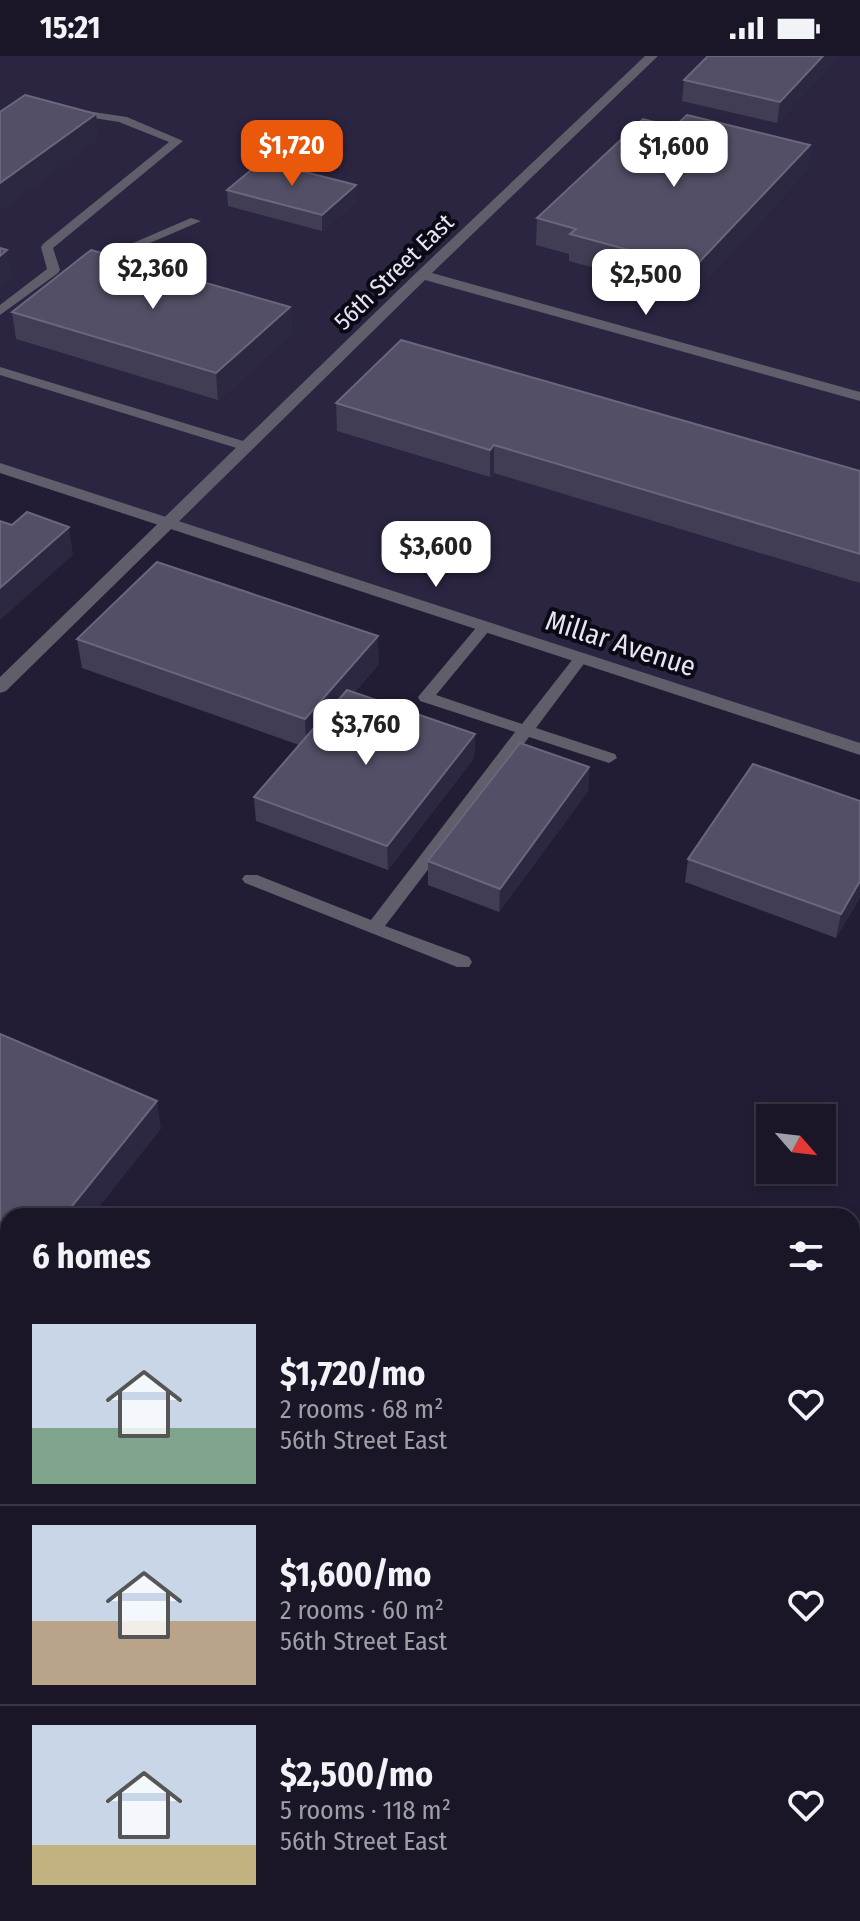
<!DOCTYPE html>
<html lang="en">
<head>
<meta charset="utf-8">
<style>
	:root { --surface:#1a1627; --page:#231f2f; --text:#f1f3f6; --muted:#9f9fa7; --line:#383544; --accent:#ea580c }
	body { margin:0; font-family:"Fira Sans Condensed",sans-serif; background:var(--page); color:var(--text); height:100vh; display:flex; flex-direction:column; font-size:30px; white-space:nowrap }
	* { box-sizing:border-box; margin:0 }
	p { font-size:26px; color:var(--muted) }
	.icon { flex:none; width:44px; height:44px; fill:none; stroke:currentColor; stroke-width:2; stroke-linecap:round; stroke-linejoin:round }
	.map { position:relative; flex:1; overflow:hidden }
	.sheet { position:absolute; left:0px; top:1152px; width:860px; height:714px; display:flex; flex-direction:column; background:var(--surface); border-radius:24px 24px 0 0; box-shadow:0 4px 12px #0003,0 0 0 2px var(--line) }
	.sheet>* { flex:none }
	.needle { width:52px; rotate:118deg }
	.tools { position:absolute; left:756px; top:1048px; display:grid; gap:16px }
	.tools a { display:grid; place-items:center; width:80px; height:80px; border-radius:0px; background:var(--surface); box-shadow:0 4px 12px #0003,0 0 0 2px var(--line); font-size:40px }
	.price { position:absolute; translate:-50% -68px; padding:0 18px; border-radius:16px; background:#fff; color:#222; font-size:26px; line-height:52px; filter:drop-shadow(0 2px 4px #0008) }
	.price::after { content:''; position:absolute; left:50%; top:48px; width:24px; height:18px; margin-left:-12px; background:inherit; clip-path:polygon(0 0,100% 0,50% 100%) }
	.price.active { background:var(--accent); color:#fff }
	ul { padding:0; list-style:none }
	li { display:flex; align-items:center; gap:24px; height:200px; padding:0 32px }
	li+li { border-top:2px solid var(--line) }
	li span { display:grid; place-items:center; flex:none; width:224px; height:160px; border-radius:0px; color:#555 }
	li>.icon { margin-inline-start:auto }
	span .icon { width:96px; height:96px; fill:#fffc; stroke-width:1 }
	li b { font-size:34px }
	h2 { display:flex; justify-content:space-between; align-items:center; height:96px; padding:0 32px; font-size:34px }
	.status { display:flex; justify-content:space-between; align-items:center; height:56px; padding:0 40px; background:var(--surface); direction:ltr }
	.status svg { height:22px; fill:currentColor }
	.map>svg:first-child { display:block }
	.built { fill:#2c2542 }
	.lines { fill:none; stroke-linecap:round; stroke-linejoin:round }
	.service { fill:#605e6a; fill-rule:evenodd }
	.minor { fill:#605e6a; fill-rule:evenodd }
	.tertiary { fill:#605e6a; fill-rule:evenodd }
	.wall { fill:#413d55 }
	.shaded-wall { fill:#2d2841 }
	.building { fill:#534f66; stroke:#6a667d; stroke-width:2 }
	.labels { text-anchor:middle; stroke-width:8; stroke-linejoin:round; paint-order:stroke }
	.far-street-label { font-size:24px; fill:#e7e5f5; stroke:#0b0913 }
	.street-label { font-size:28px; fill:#e7e5f5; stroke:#0b0913 }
</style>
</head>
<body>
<div class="status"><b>15:21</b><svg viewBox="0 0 49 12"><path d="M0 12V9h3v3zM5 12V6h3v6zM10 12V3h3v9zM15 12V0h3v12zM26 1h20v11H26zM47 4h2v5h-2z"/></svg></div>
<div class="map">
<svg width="860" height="1865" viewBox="0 0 860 1865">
	<rect width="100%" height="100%" fill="#221d34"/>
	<path class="built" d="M 0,0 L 860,0 L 860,694 L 0,413 Z"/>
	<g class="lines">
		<path class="service" d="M 66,52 L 127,61 L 183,85 L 53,192 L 60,214 L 58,217 L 0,259 L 0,249 L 47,213 L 41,191 L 43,188 L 169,86 L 119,66 L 62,57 L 60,55 Z
			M 191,162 L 201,165 L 92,212 L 82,209 Z
			M 0,311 L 253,388 L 255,391 L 248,395 L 243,394 L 0,319 Z
			M 485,565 L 493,570 L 436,639 L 522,668 L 576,599 L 586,599 L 589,602 L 586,605 L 536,672 L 615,698 L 617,702 L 609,707 L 529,681 L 385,870 L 469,901 L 472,906 L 469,911 L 457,911 L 245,827 L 242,823 L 245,819 L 257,819 L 371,864 L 515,676 L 420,645 L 418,641 L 480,567 Z"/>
		<path class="minor" d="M 645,0 L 658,0 L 432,217 L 860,336 L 860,345 L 425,224 L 6,635 L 0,637 L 0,621 L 417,216 Z
			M 0,1584 L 8,1587 L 8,1614 L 0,1611 Z
			M 308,1858 L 342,1858 L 345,1865 L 311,1865 Z"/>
		<path class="tertiary" d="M 0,407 L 860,687 L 860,699 L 0,417 Z"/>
	</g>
	<path class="wall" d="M 839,0 L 777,67 L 682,45 L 684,24 Z
		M 674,71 L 810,89 L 806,115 L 685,246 L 653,237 L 654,228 L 569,205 L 569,198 L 536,189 L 537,162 Z
		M 227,134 L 356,145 L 322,175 L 228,150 Z
		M 290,251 L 291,278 L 218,344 L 16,283 L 12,256 Z
		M 336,347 L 860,415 L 860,527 L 494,417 L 490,421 L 337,375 Z
		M 77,583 L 379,608 L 354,637 L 475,678 L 474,702 L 388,814 L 256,765 L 254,741 L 299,689 L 82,612 Z
		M 589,711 L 588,735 L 499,856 L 428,829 L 428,805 Z
		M 688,803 L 860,841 L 836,882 L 685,826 Z"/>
	<path class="shaded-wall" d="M 823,0 L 839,0 L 777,67 L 780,46 Z
		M 96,58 L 99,83 L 0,156 L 0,127 Z
		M 810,89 L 806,115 L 685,246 L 687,219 Z
		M 356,129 L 356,145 L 322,175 L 322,159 Z
		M 7,194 L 11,221 L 0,230 L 0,200 Z
		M 290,251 L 291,278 L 218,344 L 216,317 Z
		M 494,389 L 494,417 L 490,421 L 490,394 Z
		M 69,471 L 73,499 L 0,564 L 0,532 Z
		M 378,580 L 379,608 L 306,692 L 305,663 Z
		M 475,678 L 474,702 L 388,814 L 387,790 Z
		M 589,711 L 588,735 L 499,856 L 500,833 Z
		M 860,825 L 860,841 L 836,882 L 841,858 Z
		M 157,1045 L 161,1073 L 92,1160 L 64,1160 Z
		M 8,1230 L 8,1265 L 0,1275 L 0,1240 Z"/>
	<path class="building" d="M 708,0 L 823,0 L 780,46 L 684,24 Z
		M 25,39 L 96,58 L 0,127 L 0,56 Z
		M 687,59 L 810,89 L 687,219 L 655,210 L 662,203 L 570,178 L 576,173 L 537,162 L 643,63 L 674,71 Z
		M 262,105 L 356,129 L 322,159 L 227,134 Z
		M 0,192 L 7,194 L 0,200 Z
		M 91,194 L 290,251 L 216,317 L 12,256 Z
		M 401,284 L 860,415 L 860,498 L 494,389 L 490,394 L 336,347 Z
		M 27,456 L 69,471 L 0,532 L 0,465 L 12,469 Z
		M 157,506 L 378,580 L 305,663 L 77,583 Z
		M 347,634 L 475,678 L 387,790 L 254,741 Z
		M 520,687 L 589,711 L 500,833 L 428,805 Z
		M 753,708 L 860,745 L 860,825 L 841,858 L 688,803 Z
		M 0,978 L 157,1045 L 64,1160 L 8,1160 L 8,1230 L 0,1240 Z"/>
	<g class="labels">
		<g class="far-street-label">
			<text transform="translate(394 216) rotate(-44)" y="8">56th Street East</text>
		</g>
		<g class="street-label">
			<text transform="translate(621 587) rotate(18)" y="10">Millar Avenue</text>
		</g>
	</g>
</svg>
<div class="tools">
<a><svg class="needle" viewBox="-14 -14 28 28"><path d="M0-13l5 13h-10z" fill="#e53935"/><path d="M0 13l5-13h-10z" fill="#9f9fa7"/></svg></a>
</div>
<b class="price active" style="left:292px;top:132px">$1,720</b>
<b class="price" style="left:674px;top:133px">$1,600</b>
<b class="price" style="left:153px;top:255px">$2,360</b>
<b class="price" style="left:646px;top:261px">$2,500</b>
<b class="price" style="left:436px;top:533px">$3,600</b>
<b class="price" style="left:366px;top:711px">$3,760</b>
<section class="sheet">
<h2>6 homes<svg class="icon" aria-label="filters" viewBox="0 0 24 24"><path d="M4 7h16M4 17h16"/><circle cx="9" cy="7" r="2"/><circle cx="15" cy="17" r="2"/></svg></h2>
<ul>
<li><span style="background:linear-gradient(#c9d6e8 65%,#7fa58c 0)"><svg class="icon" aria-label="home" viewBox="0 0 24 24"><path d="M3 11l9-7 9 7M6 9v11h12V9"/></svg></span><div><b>$1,720/mo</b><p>2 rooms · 68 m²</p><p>56th Street East</p></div><svg class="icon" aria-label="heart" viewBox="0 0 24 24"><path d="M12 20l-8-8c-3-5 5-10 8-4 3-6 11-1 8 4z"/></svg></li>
<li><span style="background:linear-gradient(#c9d6e8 60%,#b9a48a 0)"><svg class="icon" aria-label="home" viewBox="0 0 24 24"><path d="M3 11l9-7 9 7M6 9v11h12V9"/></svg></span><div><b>$1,600/mo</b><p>2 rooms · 60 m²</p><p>56th Street East</p></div><svg class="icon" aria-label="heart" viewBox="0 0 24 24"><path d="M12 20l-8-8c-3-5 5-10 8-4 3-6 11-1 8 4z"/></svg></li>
<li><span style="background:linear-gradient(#c9d6e8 75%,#c2b280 0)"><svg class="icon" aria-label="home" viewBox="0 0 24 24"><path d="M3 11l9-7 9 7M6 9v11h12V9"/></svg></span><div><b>$2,500/mo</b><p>5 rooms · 118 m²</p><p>56th Street East</p></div><svg class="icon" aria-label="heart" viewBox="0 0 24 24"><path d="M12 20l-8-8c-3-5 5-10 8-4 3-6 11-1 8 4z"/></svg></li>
</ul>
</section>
</div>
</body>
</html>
